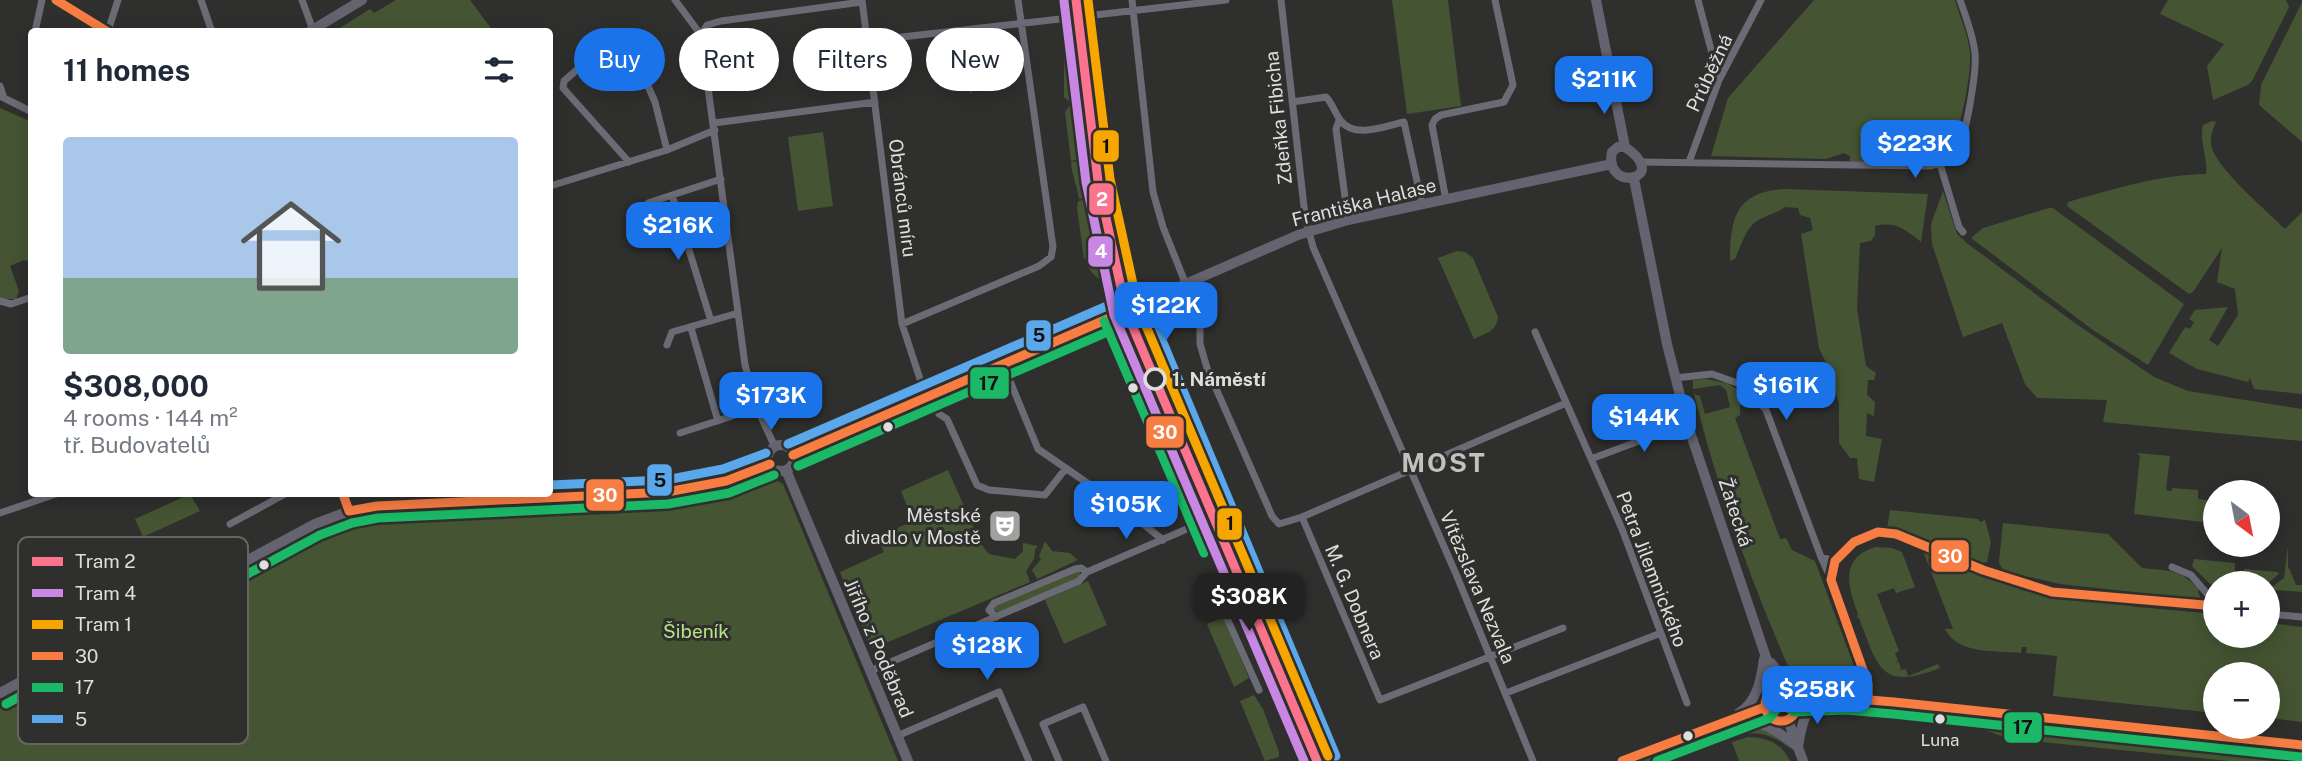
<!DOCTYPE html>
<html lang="en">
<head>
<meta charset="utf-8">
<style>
	:root { --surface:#fff; --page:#f2f2f3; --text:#1f2937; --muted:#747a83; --line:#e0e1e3; --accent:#1a73e8 }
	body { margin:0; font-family:"Public Sans",sans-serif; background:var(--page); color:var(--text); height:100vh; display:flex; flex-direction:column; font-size:26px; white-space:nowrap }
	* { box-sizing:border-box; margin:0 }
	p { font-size:23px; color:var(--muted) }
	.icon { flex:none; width:38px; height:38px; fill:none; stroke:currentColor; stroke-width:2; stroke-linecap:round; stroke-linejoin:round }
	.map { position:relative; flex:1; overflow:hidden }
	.sheet { position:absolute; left:28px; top:28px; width:525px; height:469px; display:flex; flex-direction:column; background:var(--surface); border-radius:7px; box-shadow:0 4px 18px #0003 }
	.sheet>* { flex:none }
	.banner { position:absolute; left:574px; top:28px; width:665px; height:63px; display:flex; gap:14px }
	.needle { width:46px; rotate:148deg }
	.tools { position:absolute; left:2203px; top:480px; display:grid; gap:14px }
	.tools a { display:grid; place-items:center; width:77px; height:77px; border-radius:50%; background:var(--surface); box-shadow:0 4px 18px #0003; font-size:35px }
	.price { position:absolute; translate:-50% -60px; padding:0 16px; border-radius:14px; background:var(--accent); color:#fff; font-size:23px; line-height:46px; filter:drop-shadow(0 2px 4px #0008) }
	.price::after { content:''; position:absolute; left:50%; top:42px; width:21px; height:16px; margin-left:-10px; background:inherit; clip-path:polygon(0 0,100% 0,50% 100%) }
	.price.on { background:#222; color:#fff }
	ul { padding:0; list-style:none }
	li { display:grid; align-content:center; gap:14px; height:371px; padding:0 35px }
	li+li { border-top:2px solid var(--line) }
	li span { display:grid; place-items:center; height:217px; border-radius:7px; color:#555 }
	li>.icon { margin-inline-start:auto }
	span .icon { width:126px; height:126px; fill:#fffc; stroke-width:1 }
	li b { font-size:30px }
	h2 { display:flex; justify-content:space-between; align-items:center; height:84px; padding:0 35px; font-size:30px }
	.tag { padding:0 24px; border-radius:32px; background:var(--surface); box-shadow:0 4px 18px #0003; font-size:24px; line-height:63px }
	.tag.on { background:var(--accent); color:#fff }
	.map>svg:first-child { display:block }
	.green { fill:#455533 }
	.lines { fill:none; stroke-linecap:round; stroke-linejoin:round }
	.street { stroke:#6b6b76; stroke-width:7 }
	.secondary { stroke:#65636f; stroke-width:10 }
	.bus-1-casing { stroke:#2f302d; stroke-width:14 }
	.bus-2-casing { stroke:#2f302d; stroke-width:14 }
	.bus-3-casing { stroke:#2f302d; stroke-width:14 }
	.bus-1 { stroke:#f77d43; stroke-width:9 }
	.bus-2 { stroke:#1ab867; stroke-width:9 }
	.bus-3 { stroke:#5aa8eb; stroke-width:9 }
	.tram-1-casing { stroke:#2f302d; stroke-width:14 }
	.tram-2-casing { stroke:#2f302d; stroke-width:14 }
	.tram-3-casing { stroke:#2f302d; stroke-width:14 }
	.tram-1 { stroke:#fc738d; stroke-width:9 }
	.tram-2 { stroke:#c787e3; stroke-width:9 }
	.tram-3 { stroke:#f7a600; stroke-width:9 }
	.stop-dot { fill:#2f302d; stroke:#dedfdd; stroke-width:3.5 }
	.bus-dot { fill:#dedfdd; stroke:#2f302d; stroke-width:2.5 }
	.labels { text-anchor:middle; stroke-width:6; stroke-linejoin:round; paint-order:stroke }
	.bus-label { font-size:17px; fill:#dedfdd; stroke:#2f302d }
	.street-label { font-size:19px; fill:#dedfdd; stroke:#2f302d }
	.stop-label { font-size:19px; font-weight:bold; fill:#dedfdd; stroke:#2f302d; text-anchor:start }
	.poi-label { font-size:19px; fill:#dedfdd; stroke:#2f302d; text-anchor:end }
	.park-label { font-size:19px; fill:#b6e484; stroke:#2f302d }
	.district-label { font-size:26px; font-weight:bold; letter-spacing:2px; fill:#c0c2be; stroke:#2f302d }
	.key { fill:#2f302d; stroke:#646562; stroke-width:2 }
	.key-label { font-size:19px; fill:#dedfdd }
	.line-badge { stroke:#2f302d; stroke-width:2.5 }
	.badge-label { font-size:19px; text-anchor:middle; font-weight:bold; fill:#fff }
	.pale-badge-label { font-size:19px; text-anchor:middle; font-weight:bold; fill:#111 }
</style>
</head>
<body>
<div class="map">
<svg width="2302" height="761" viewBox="0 0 2302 761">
	<rect width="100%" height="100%" fill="#2f2f2e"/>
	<path class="green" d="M 396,0 L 470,0 L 493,31 L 335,31 L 370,9 L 374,13 Z
		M 1392,0 L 1448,0 L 1461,106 L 1407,114 Z
		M 1814,0 L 1955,0 C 1960,17 1968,35 1970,52 C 1972,73 1960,135 1948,152 C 1944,156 1939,158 1934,160 L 1850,162 L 1850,156 L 1844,153 L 1826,159 L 1711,156 L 1728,98 Z
		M 2168,0 L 2286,0 L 2289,7 L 2252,81 L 2248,85 L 2213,100 L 2207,66 L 2224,44 L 2160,14 Z
		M 2302,2 L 2302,142 L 2259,105 L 2261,85 Z
		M 1068,38 L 1075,102 L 1071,103 L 1064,97 L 1064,46 Z
		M 1071,104 L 1076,104 L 1082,159 L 1071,161 L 1065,112 Z
		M 0,108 L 32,122 L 31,262 L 24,260 L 10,266 L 19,291 L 16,299 L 0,299 Z
		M 2212,121 L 2216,122 C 2212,131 2209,139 2212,148 C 2219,171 2267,211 2285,229 L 2302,212 L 2302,394 L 2254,389 L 2250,378 L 2248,382 L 2197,369 L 2169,353 L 2185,327 L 2190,329 L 2194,322 L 2189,319 L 2195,310 L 2228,307 L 2209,340 L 2218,346 L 2238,315 L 2235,289 L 2217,282 L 2222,248 L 2193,292 L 2189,294 L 2067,206 L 2068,202 C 2114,189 2158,175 2206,174 C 2208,157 2199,141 2203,125 Z
		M 823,132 L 833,206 L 798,211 L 788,137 Z
		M 1082,161 L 1088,198 L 1079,199 C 1077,186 1072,175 1071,162 Z
		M 1784,189 L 1928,194 L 1921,242 C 1905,229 1896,221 1875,226 L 1875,235 L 1871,241 L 1860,243 L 1857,308 L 1866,366 L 1876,373 L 1874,380 L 1868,380 L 1867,395 L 1875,402 L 1874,416 L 1867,413 L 1866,436 L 1882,439 L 1874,482 L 1859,479 L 1857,458 L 1850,458 L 1839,443 L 1839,404 L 1830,371 L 1819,348 L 1801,234 L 1813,230 L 1810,218 L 1800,215 L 1798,208 L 1785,207 C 1775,214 1764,216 1754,223 C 1745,231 1740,248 1735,259 L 1730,261 C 1730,218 1736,192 1784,189 Z
		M 1943,191 L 1957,234 L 1968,244 L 2072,321 L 2154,377 L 2188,391 L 2302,409 L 2302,441 L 2103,422 L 2107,400 L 2037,398 L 2025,384 L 2002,323 L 1963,337 L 1932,244 L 1931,224 Z
		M 1089,199 L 1105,284 L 1092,273 L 1087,264 L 1088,262 L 1084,258 L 1077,208 L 1078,201 Z
		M 2049,208 L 2053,208 L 2184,304 L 2148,365 L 2093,330 L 1971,238 L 1983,228 Z
		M 1457,251 L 1465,252 L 1473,258 L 1498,317 C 1496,332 1486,333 1474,339 L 1438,258 Z
		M 1706,379 L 1727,383 L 1740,391 L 1740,415 L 1735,418 L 1780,539 L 1786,538 L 1792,550 L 1815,561 L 1854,666 L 1850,676 C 1840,680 1806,681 1796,675 C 1793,674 1790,668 1788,666 C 1750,579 1717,487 1694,394 L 1700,396 L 1705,414 L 1730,407 L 1726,390 L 1720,385 L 1693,389 L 1693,380 Z
		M 1159,382 L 1222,528 L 1219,530 L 1157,383 Z
		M 1152,385 L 1214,531 L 1212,533 L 1148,387 Z
		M 2137,453 L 2170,456 L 2166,490 L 2172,491 L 2172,488 L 2198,490 L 2198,499 L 2215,501 L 2215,511 L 2202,522 L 2134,514 L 2140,456 Z
		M 948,470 L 981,544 L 989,554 L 1015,559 L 1023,551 L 1023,543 L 1038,546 L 1035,550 L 1034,559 L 1026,571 L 1030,582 L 874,648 L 870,646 L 840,572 L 884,552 L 877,537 L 913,521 L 901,491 Z
		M 769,476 L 783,484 L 898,761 L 0,761 L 0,702 L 228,581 L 249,574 L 271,563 L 284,550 L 323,529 L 377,517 L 549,505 L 584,507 L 601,503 L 699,500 Z
		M 190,494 L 200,511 L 143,537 L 135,519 Z
		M 1890,510 L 1978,519 L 1980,522 L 1985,520 L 1991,542 L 1987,562 L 1978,565 L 1905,533 L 1887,529 Z
		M 2003,523 L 2108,534 L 2142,568 C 2170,571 2179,569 2199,589 L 2198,592 L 2201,598 L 2197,599 L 2060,584 L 2003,571 L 1999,562 Z
		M 1224,533 L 1282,667 L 1279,668 L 1221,535 Z
		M 1045,541 L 1052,551 L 1070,553 L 1078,560 L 1037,579 L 1032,570 L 1041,559 L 1039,556 Z
		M 2288,546 L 2288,568 L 2290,570 L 2296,585 L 2302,585 L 2302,592 L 2276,590 L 2275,594 L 2268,593 L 2268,590 L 2284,578 Z
		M 1875,547 L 1892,548 L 1902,552 L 1915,587 L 1896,593 L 1894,588 L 1877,594 L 1899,651 L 1895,653 L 1898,661 L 1895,663 L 1899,662 L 1901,670 L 1906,669 L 1908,676 L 1938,664 L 1940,668 C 1881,691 1878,668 1859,618 L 1857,618 L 1858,614 C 1848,587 1839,559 1875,547 Z
		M 1923,551 L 1959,564 L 1958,568 L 2025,591 L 2138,607 L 2215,614 L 2216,635 L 2268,635 L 2268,623 L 2302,627 L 2302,722 L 2268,718 L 2268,674 L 2216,674 L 2215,713 L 2053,696 L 2057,656 L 2026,653 L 2027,647 L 2022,647 L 2021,653 C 1996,650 1957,655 1945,629 L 1953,629 Z
		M 2194,559 L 2235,563 L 2234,583 L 2216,583 L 2215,589 L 2192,566 Z
		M 2244,569 L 2277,572 L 2279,574 L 2268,583 L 2243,583 Z
		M 1079,570 L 1081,576 L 1079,578 L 999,612 L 993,610 L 995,605 Z
		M 1088,581 L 1107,625 L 1064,644 L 1045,600 Z
		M 1223,617 L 1249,678 L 1234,687 L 1207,624 Z
		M 1254,695 L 1263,709 L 1279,752 L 1279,757 L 1265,761 L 1240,701 Z
		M 1864,712 L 1946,721 L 1957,717 L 2114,733 L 2124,739 L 2162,743 L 2173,739 L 2201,746 L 2201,748 L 2239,752 L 2272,749 L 2282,755 L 2302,757 L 2302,761 L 2229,761 L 2011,739 L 1972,726 L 1867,716 Z
		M 1742,724 C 1758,724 1781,735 1790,749 C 1763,724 1736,734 1705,745 L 1709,734 Z
		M 1748,737 C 1766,737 1783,744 1790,761 L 1739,761 L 1732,742 Z
		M 1692,741 L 1697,741 L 1702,746 L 1663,761 L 1639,761 Z"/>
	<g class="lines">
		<path class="street" d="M 201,0 L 212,32
			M 302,0 L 313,30
			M 675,0 L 701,35 L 745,365 L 757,408 L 775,447
			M 862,0 L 902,324 L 921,382 L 939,414 L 947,419 L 977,485 L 989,490 L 1045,495 L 1066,468
			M 1132,0 L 1153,192 L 1163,227 L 1200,320 L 1200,344 L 1207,368 L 1272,516 L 1279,524 L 1302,517 L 1566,403
			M 1281,0 L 1305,216 L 1313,247 L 1456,574 L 1533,761
			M 1698,0 L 1719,80
			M 108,31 L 118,0
			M 37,32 L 36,27 L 42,0
			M 701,35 L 707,25 L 721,21 L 862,2
			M 867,41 L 1226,0
			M 627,66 L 579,68 L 564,81 L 563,88 L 629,162
			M 644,77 L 655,102 L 667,150
			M 0,86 L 4,98
			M 971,88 L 984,77 L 1025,51
			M 0,96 L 32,112
			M 1292,102 L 1326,97 C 1333,104 1335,114 1341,121 C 1355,139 1385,126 1404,122 L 1422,204
			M 1339,120 L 1336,129 L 1348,220
			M 714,123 L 875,102
			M 1641,162 L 1930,166 C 1943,164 1954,156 1960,144 C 1967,128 1977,70 1975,53 C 1973,35 1966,17 1960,0
			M 1689,162 L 1719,80 L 1761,0
			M 1940,164 L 1959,227 L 1963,232
			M 550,186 L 667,150 L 715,130
			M 672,195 L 711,321
			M 1446,200 L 1432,125 L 1435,119 L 1441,115 L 1504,102 L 1513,85 L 1495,0
			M 648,203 L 721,179
			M 0,301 L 11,304 L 32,297
			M 902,324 L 1039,266 L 1051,257 L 1053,247 L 1018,0
			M 691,328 L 718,421
			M 1535,332 L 1622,529 L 1687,703
			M 667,345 L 672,332 L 738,313
			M 1003,364 L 1038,449 L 1122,507 L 1163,540
			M 1675,378 L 1712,374 L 1743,385 L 1766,410 L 1821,557 L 1835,561
			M 680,433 L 757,408
			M 1591,459 L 1687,423
			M 0,513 L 56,494
			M 1302,517 L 1380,700 L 1563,628
			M 230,524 L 285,494
			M 1821,557 L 1831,579
			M 2172,567 L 2191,575 L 2216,604
			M 1234,591 L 1218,598 L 1259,690
			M 2268,614 L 2302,617
			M 996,617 L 989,610 L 994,603 L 1075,569 L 1081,568 L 1087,572
			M 870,671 L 1079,581 L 1087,572 L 1203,522
			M 1506,693 L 1661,633
			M 1868,698 L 1868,684 L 1831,580 L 1835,561 L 1854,542 L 1878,532 L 1896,534 L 1983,570 L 2052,592 L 2216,606
			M 897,736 L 999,692 L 1029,761
			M 1059,761 L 1043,724 L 1083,707 L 1106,761"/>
		<path class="secondary" d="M 56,0 L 109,32
			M 1068,0 L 1090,183 L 1115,316 L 1123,337 L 1296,735 L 1303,761
			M 1081,0 L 1103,180 L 1126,282 L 1176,406 L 1288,667 L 1325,761
			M 1596,0 L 1625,147
			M 309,32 L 362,0
			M 1618,147 L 1625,147 C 1673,180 1603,193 1612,152 Z
			M 1634,179 L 1667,344 L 1687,423 L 1777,690
			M768 458a13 13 0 1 1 26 0a13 13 0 1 1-26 0Z
			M 793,455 L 1298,235 L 1348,220 L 1612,164
			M 786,470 L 908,761
			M 343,494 L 349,511
			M 1771,663 L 1789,685 L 1817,695
			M1765 705a16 16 0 1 1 32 0a16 16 0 1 1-32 0Z
			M 0,693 L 315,524 L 349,511 L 377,506 L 667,492 L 726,481 L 770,464
			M 1796,700 C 1862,693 1927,707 1993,713 C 2096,724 2199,732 2302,745
			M 1739,713 C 1758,701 1761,679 1764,659
			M 1788,720 L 1803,761
			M 1736,721 C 1761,719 1779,732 1798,747
			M 1798,747 C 1802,723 1803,713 1823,697
			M 1622,761 L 1765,707"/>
		<defs>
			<path id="bus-1" d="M 56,0 L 108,32
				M 1115,316 L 1215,548
				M 793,455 L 1135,307 L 1325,761
				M 343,494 L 349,511 L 377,506 L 667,492 L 726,481 L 770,464
				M1765 705a16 16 0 1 1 32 0a16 16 0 1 1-32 0Z
				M 1868,698 L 1868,684 L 1831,580 L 1835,561 L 1854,542 L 1878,532 L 1896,534 L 1983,570 L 2052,592 L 2216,606
				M 1796,700 L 1845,698 L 1894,702 L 2302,745
				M 1285,710 L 1303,761
				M 1622,761 L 1765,707"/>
			<path id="bus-2" d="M 1104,321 L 1204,553
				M 798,466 L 1128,323 L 1312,761
				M 6,704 L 320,535 L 352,523 L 378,518 L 668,504 L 729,493 L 774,475
				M 1657,761 L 1770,718 L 1781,703 L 1794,712 L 1845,710 L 1893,714 L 2301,757"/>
			<path id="bus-3" d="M 1126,311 L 1226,543
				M 788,444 L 1130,296 L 1141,296 L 1146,302 L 1336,756
				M 550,485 L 666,480 L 723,469 L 766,453
				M 1297,706 L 1315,757"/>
		</defs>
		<use href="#bus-1" class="bus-1-casing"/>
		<use href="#bus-2" class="bus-2-casing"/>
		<use href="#bus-3" class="bus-3-casing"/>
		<use href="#bus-1" class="bus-1"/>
		<use href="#bus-2" class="bus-2"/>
		<use href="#bus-3" class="bus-3"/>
		<defs>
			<path id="tram-1" d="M 1076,0 L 1098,181 L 1126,311 L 1317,761"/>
			<path id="tram-2" d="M 1064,1 L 1086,182 L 1114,315 L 1304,761"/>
			<path id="tram-3" d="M 1088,0 L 1110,179 L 1138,307 L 1328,756"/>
		</defs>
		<use href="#tram-1" class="tram-1-casing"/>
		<use href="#tram-2" class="tram-2-casing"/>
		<use href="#tram-3" class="tram-3-casing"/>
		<use href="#tram-1" class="tram-1"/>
		<use href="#tram-2" class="tram-2"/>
		<use href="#tram-3" class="tram-3"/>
	</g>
	<defs>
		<symbol id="theatre-square" viewBox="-11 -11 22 22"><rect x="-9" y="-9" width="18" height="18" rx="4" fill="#a1a1a0" stroke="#2f302d"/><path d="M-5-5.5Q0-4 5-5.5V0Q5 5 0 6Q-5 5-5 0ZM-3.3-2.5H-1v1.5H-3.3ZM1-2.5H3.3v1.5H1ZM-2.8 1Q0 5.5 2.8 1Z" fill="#fff"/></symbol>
	</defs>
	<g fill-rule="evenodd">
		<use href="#theatre-square" x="986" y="507" width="38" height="38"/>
	</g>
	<circle class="stop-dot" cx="1155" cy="379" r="10"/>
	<g class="bus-dot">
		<circle cx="1133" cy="388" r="6"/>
		<circle cx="888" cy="427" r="6"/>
		<circle cx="264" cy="565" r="6"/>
		<circle cx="1940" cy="719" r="6"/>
		<circle cx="1688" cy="736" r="6"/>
	</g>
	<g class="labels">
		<g class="bus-label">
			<text x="1940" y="746">Luna</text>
		</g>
		<g class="street-label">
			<text transform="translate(1709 73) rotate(-65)" y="7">Průběžná</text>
			<text transform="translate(1278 118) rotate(-96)" y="7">Zdeňka Fibicha</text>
			<text transform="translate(903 198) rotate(83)" y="7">Obránců míru</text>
			<text transform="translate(1364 202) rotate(-14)" y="7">Františka Halase</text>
			<text transform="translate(1736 512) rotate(72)" y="7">Žatecká</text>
			<text transform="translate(1652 569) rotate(69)" y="7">Petra Jilemnického</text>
			<text transform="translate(1478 587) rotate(67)" y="7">Vítězslava Nezvala</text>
			<text transform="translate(1355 602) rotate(67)" y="7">M. G. Dobnera</text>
			<text transform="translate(879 648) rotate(67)" y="7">Jiřího z Poděbrad</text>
		</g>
		<g class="stop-label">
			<text x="1172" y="386">1. Náměstí</text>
		</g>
		<g class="poi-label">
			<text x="981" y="522">Městské<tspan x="981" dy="22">divadlo v Mostě</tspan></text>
		</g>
		<g class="park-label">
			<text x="696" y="638">Šibeník</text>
		</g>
		<g class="district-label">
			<text x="1444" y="472">MOST</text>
		</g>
	</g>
	<rect x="18" y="537" width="230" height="207" rx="10" class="key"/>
	<rect x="32" y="557" width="31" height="9" fill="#fc738d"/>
	<rect x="32" y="589" width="31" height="8" fill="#c787e3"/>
	<rect x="32" y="620" width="31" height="9" fill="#f7a600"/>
	<rect x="32" y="652" width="31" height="8" fill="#f77d43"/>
	<rect x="32" y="683" width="31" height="9" fill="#1ab867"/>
	<rect x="32" y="715" width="31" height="8" fill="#5aa8eb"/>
	<g class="key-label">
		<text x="75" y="568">Tram 2</text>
		<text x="75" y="600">Tram 4</text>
		<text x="75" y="631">Tram 1</text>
		<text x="75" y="663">30</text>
		<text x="75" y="694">17</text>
		<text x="75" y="726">5</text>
	</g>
	<g class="line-badge">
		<rect x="1092" y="129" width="28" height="34" rx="7" fill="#f7a600"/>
		<rect x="1088" y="182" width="27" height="34" rx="7" fill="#fc738d"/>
		<rect x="1087" y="235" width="27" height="33" rx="7" fill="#c787e3"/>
		<rect x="1025" y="319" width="27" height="33" rx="7" fill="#5aa8eb"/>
		<rect x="969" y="366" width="41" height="34" rx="7" fill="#1ab867"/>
		<rect x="1145" y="415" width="40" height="34" rx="7" fill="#f77d43"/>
		<rect x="646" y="463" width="27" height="34" rx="7" fill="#5aa8eb"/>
		<rect x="585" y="478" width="40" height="34" rx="7" fill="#f77d43"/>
		<rect x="1216" y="507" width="27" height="34" rx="7" fill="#f7a600"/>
		<rect x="1930" y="539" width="40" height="34" rx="7" fill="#f77d43"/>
		<rect x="2003" y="711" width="40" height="33" rx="7" fill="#1ab867"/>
	</g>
	<g class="badge-label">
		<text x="1102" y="206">2</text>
		<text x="1101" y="258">4</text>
		<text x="1165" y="439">30</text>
		<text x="605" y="502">30</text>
		<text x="1950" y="563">30</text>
	</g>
	<g class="pale-badge-label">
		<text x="1106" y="153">1</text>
		<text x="1039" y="342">5</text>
		<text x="989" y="390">17</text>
		<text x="660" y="487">5</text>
		<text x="1230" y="530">1</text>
		<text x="2023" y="734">17</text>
	</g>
</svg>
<div class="tools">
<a><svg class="needle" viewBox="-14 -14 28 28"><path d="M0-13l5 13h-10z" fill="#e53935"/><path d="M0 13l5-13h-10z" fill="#747a83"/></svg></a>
<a>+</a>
<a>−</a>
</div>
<b class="price" style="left:1604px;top:116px">$211K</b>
<b class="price" style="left:1915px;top:180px">$223K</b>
<b class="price" style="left:678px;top:262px">$216K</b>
<b class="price" style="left:1166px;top:342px">$122K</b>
<b class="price" style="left:1786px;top:422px">$161K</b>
<b class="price" style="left:771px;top:432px">$173K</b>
<b class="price" style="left:1644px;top:454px">$144K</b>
<b class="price" style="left:1126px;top:541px">$105K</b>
<b class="price on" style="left:1249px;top:633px">$308K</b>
<b class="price" style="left:987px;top:682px">$128K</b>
<b class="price" style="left:1817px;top:726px">$258K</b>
<div class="banner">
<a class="tag on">Buy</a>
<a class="tag">Rent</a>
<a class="tag">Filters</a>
<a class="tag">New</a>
</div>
<section class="sheet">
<h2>11 homes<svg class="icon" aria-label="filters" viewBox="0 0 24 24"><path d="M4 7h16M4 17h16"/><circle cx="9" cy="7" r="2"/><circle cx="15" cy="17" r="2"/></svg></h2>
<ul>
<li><span style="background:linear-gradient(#a9c7e8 65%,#7fa58c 0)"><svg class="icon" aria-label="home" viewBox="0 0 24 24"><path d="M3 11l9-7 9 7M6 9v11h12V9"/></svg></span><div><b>$308,000</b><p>4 rooms · 144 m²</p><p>tř. Budovatelů</p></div></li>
</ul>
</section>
</div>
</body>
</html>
